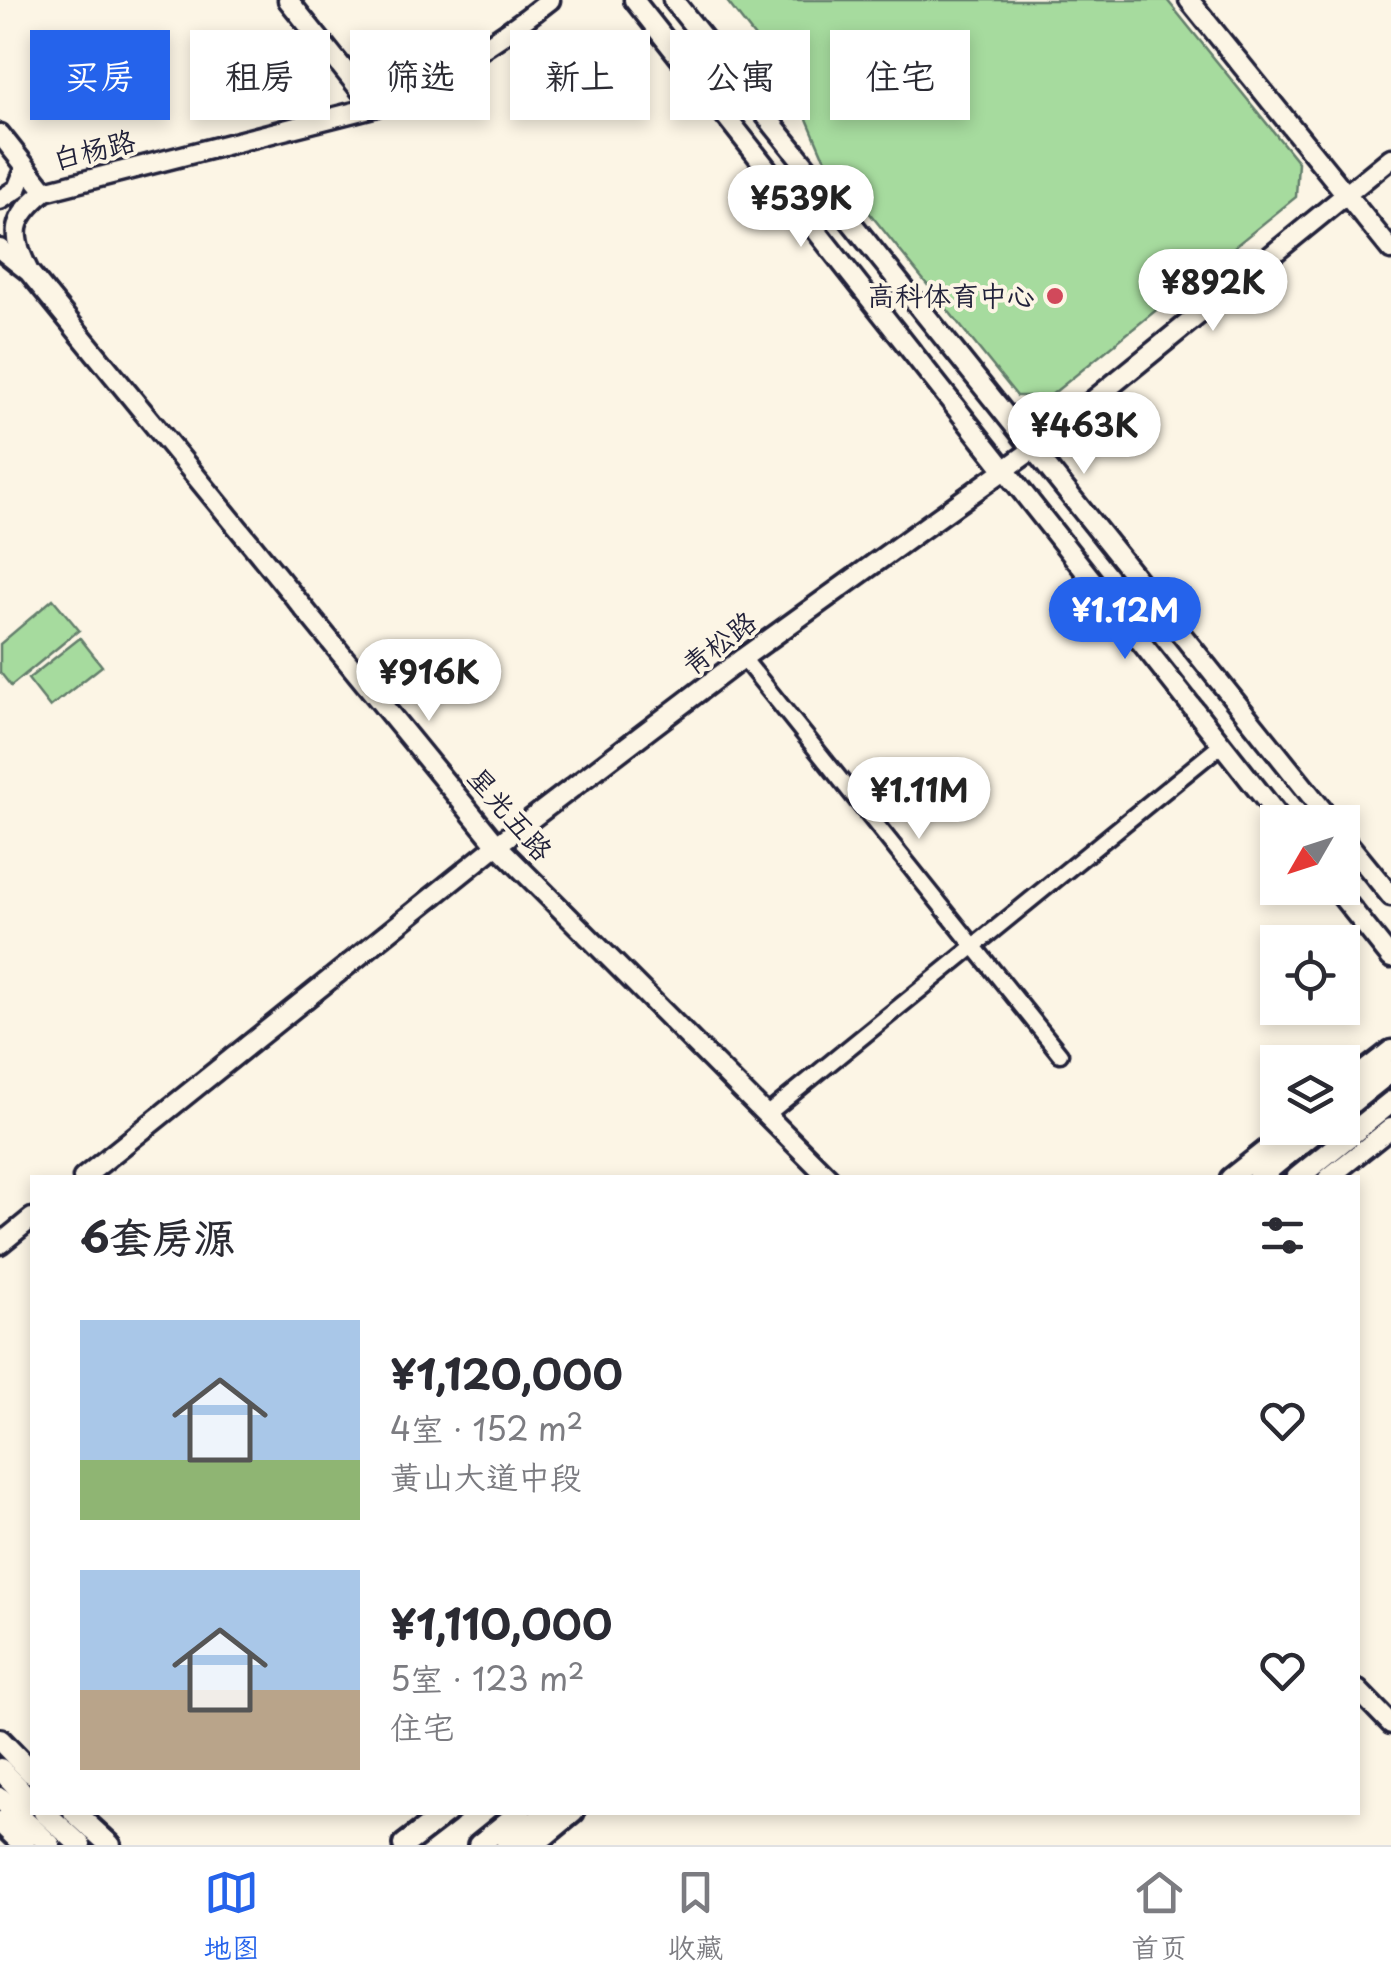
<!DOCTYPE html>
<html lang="zh">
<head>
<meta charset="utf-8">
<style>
	:root { --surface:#fff; --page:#f2f2f3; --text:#2b2b33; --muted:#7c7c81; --line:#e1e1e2; --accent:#2563eb }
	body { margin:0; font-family:"Playpen Sans","LXGW WenKai TC",sans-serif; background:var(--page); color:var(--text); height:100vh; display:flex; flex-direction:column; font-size:38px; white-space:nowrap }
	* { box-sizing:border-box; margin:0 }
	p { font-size:32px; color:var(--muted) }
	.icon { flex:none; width:55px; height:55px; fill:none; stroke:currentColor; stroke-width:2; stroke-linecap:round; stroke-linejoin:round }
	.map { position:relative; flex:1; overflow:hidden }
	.sheet { position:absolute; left:30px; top:1175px; width:1330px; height:640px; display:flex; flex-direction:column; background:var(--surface); border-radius:0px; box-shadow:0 5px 15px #0003 }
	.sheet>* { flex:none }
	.hud { position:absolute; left:30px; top:30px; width:1332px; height:90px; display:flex; gap:20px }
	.needle { width:65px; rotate:231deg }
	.fabs { position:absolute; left:1260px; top:805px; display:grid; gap:20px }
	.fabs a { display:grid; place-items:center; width:100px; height:100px; border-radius:0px; background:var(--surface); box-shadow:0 5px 15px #0003; font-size:50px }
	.price { position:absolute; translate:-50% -85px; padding:0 22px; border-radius:35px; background:#fff; color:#222; font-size:32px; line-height:65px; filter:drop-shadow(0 2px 5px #0008) }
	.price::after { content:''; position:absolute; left:50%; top:60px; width:30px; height:22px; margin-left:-15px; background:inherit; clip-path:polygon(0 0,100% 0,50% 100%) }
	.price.on { background:var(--accent); color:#fff }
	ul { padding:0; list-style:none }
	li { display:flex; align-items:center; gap:30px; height:250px; padding:0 50px }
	li span { display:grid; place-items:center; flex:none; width:280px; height:200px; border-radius:0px; color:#555 }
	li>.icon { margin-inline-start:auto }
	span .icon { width:120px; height:120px; fill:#fffc; stroke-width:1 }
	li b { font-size:42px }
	h2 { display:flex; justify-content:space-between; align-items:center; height:120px; padding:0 50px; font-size:42px }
	.tag { padding:0 35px; border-radius:0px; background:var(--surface); box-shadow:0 5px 15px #0003; font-size:35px; line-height:90px }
	.tag.on { background:var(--accent); color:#fff }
	.menu { display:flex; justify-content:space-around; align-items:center; height:140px; border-top:2px solid var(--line); background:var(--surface); font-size:28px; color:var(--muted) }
	.menu a { display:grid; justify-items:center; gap:5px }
	.menu .on { color:var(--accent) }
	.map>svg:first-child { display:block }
	.green { fill:#a6db9e; stroke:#647e6c; stroke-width:2.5 }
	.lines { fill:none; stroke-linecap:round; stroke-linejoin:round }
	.minor-casing { stroke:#22223b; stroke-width:21 }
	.tertiary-casing { stroke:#22223b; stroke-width:25 }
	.secondary-casing { stroke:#22223b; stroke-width:25 }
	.primary-casing { stroke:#22223b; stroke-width:28 }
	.minor { stroke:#fcf5e5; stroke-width:14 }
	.tertiary { stroke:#fcf5e5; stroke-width:18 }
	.secondary { stroke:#fcf5e5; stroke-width:18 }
	.primary { stroke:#fcf5e5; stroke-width:20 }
	.poi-dot { fill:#d1495b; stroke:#fcf5e5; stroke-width:4 }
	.labels { text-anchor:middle; stroke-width:8; stroke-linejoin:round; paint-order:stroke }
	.street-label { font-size:28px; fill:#22223b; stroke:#fcf5e5 }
	.poi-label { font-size:28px; fill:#22223b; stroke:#fcf5e5; text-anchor:end }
</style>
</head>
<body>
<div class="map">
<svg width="1391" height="1845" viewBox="0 0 1391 1845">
	<rect width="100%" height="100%" fill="#fcf5e5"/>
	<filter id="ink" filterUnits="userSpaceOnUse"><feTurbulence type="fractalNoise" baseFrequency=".01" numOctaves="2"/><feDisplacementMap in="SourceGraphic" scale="20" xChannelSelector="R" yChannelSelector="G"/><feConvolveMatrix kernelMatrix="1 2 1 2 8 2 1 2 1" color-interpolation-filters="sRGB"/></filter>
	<g filter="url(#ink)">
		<path class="green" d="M 726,0 L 1167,0 L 1298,162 L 1296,197 L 1050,396 L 1017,396 L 822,154 L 793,86 Z
			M 53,599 L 79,630 L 11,686 L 0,672 L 0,644 Z
			M 80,638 L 102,666 L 50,707 L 28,679 Z"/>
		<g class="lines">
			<defs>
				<path id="minor" d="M 743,658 L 1060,1054
					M 765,1116 L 1221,745"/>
				<path id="tertiary" d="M 288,0 L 374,107
					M 1189,0 L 1391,250
					M 0,134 L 45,191
					M 0,200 L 17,189 L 26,167
					M 0,249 L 29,272 C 10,234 11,219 45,191 L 374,107 C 439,78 495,44 550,0
					M 29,272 L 497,845 L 829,1178
					M 1342,1088 L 1391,1050
					M 83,1178 L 497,845 L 743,658 L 1032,450 L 1391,158
					M 1230,1178 L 1293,1128
					M 1328,1178 L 1391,1128
					M 0,1244 L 32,1218
					M 1358,1690 L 1391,1724"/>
				<path id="secondary" d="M 634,0 L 1283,822
					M 673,0 L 1332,822
					M 1342,836 L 1391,896
					M 1335,888 L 1391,958"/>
				<path id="primary" d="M 1342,1110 L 1391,1071
					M 1258,1178 L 1320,1128
					M 1297,1178 L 1391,1102
					M 0,1740 L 32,1773
					M 0,1769 L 32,1802
					M 0,1798 L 50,1845
					M 44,1812 L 80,1845
					M 74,1812 L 110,1845
					M 0,1822 L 24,1845
					M 404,1845 L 447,1812
					M 479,1845 L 520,1812
					M 507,1845 L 547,1812
					M 533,1845 L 573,1812"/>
			</defs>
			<use href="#minor" class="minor-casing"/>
			<use href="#tertiary" class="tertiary-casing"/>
			<use href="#secondary" class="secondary-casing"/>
			<use href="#primary" class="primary-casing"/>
			<use href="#minor" class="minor"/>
			<use href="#tertiary" class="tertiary"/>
			<use href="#secondary" class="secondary"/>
			<use href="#primary" class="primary"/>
		</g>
	</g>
	<circle class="poi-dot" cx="1055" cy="296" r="10"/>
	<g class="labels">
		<g class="street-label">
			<text transform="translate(94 150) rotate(-14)" y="10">白杨路</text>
			<text transform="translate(719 643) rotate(-37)" y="10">青松路</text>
			<text transform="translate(510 814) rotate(49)" y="10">星光五路</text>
		</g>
		<g class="poi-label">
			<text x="1035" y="306">高科体育中心</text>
		</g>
	</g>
</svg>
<div class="fabs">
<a><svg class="needle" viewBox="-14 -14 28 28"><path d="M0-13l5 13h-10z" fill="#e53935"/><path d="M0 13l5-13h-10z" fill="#7c7c81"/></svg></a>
<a><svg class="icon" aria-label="locate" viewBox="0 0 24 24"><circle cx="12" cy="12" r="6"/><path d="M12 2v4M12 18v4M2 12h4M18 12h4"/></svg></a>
<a><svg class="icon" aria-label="layers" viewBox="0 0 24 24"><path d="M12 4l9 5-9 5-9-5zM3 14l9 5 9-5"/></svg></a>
</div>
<b class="price" style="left:801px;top:250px">¥539K</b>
<b class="price" style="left:1213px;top:334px">¥892K</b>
<b class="price" style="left:1084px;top:477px">¥463K</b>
<b class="price on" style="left:1125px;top:662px">¥1.12M</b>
<b class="price" style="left:429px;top:724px">¥916K</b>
<b class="price" style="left:919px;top:842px">¥1.11M</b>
<div class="hud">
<a class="tag on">买房</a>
<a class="tag">租房</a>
<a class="tag">筛选</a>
<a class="tag">新上</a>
<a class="tag">公寓</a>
<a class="tag">住宅</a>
</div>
<section class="sheet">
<h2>6套房源<svg class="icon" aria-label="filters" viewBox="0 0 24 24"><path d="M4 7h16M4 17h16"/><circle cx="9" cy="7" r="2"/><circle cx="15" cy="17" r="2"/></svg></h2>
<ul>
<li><span style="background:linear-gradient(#a9c7e8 70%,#8fb573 0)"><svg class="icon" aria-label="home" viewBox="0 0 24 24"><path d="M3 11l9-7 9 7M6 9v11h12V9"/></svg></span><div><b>¥1,120,000</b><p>4室 · 152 m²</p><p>黄山大道中段</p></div><svg class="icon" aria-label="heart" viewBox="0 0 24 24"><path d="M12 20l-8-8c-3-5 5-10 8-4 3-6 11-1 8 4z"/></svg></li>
<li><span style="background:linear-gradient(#a9c7e8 60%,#b9a48a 0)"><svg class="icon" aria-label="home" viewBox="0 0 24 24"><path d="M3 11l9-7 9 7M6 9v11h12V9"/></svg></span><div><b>¥1,110,000</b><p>5室 · 123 m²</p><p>住宅</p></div><svg class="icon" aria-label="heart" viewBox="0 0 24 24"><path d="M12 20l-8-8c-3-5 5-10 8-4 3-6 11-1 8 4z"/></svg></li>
</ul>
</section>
</div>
<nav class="menu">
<a class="on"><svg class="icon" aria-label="map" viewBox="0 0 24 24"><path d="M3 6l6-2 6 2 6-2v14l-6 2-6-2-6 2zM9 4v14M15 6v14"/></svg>地图</a>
<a><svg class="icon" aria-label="saved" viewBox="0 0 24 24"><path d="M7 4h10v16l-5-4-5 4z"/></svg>收藏</a>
<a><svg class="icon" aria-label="home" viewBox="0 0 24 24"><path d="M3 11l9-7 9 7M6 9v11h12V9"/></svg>首页</a>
</nav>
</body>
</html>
